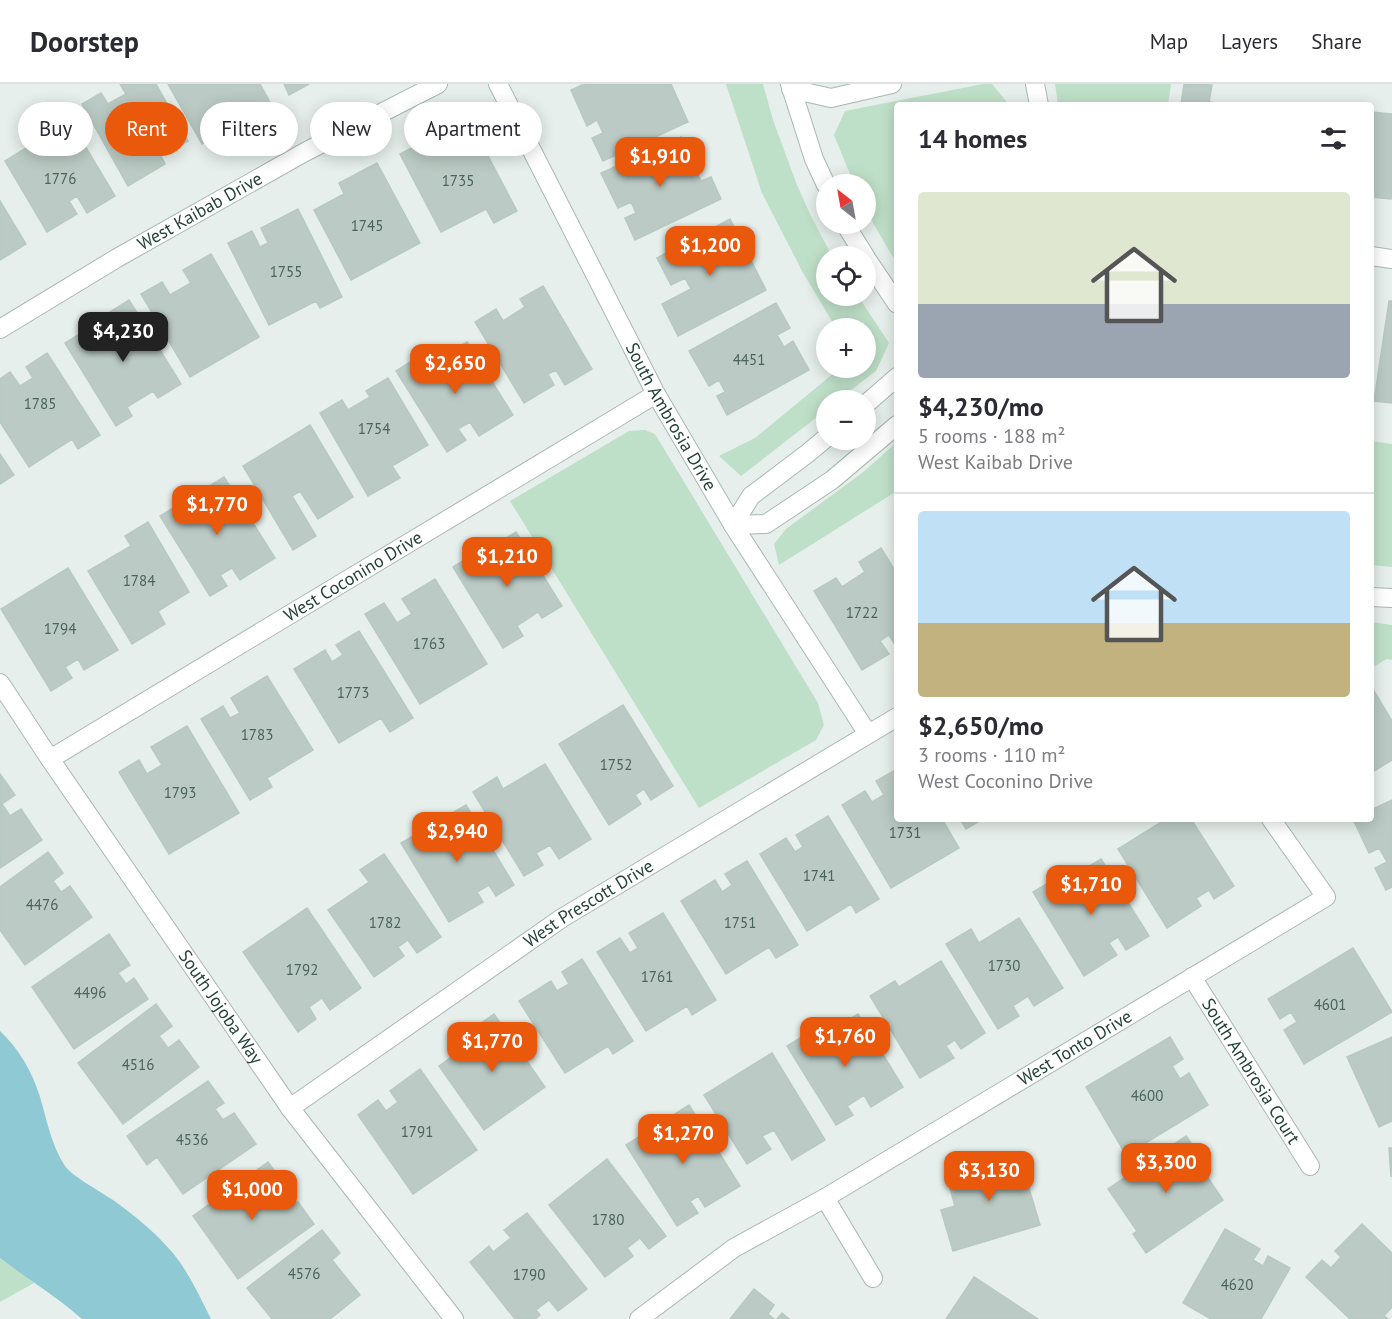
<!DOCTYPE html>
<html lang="en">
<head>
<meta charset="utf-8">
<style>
	:root { --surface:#fff; --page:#f7f7f7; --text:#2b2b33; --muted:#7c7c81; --line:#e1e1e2; --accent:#ea580c }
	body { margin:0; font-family:"PT Sans",sans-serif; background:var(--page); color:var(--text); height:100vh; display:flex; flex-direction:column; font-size:22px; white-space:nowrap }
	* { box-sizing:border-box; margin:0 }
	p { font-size:20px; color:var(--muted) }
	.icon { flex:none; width:33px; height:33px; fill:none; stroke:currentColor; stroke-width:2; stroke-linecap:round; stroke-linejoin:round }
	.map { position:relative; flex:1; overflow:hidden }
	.drawer { position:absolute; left:894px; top:18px; width:480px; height:720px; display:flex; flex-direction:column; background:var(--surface); border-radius:6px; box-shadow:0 3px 15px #0003 }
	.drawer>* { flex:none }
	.banner { position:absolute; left:18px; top:18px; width:570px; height:54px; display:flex; gap:12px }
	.needle { width:39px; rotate:329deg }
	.fabs { position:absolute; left:816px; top:90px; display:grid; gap:12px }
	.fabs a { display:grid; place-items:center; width:60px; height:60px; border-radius:50%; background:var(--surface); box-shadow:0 3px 15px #0003; font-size:30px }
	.price { position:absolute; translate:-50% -51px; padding:0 14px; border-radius:12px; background:var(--accent); color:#fff; font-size:20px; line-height:39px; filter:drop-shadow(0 2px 3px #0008) }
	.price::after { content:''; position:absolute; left:50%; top:36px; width:18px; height:14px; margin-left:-9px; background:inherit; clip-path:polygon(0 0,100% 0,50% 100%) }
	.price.selected { background:#222; color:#fff }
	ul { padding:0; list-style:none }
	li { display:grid; align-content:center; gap:12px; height:318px; padding:0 24px }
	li+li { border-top:2px solid var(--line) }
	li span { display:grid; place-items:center; height:186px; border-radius:6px; color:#555 }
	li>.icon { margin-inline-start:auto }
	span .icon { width:108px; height:108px; fill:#fffc; stroke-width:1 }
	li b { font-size:26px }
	h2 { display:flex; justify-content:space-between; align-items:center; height:72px; padding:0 24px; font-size:26px }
	.chip { padding:0 21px; border-radius:27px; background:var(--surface); box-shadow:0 3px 15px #0003; font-size:21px; line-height:54px }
	.chip.selected { background:var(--accent); color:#fff }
	header { display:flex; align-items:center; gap:36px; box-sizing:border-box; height:84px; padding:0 30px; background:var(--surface); border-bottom:2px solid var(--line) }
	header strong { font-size:28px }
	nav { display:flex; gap:33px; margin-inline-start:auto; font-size:21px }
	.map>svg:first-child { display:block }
	.green { fill:#bfe0c8 }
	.water { fill:#8ec9d4 }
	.building { fill:#bbcac4; stroke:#b8c9c2; stroke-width:1.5 }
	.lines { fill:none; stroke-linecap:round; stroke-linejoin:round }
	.street-casing { stroke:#a8b8b2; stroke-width:20 }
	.street { stroke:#fff; stroke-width:18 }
	.labels { text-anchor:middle; stroke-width:5; stroke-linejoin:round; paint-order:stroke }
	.number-label { font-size:15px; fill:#4a645c }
	.street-label { font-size:18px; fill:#24423a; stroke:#f7fbf9 }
</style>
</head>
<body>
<header>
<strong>Doorstep</strong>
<nav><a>Map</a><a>Layers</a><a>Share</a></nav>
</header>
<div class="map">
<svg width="1392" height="1235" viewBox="0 0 1392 1235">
	<rect width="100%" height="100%" fill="#e6efeb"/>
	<path class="green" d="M 726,0 L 763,0 L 773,36 L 797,101 L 810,130 L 832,172 L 826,172 L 826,212 L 858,212 L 889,259 L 876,287 L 838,316 L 826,316 L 826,326 L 741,392 L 719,372 L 755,354 L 840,284 L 866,284 L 866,244 L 836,244 L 802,187 L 762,109 Z
		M 983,0 L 992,0 L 1006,17 L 1006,21 L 897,21 L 897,180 L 866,127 L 866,100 L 854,100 L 834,51 L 845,27 Z
		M 1055,0 L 1171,0 L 1168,21 L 1058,21 Z
		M 645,346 L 655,350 L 818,619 L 824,641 L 816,656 L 699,724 L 510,417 L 629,347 Z
		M 1371,357 L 1392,360 L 1392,483 L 1371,481 Z
		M 897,358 L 897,407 L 779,481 L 774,460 L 786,445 L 862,389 Z
		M 1371,538 L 1392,541 L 1392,576 L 1387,575 L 1371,584 Z
		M 0,1174 L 34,1199 L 0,1218 Z"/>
	<path class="water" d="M 0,947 C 19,965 32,987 40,1013 C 47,1036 51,1061 65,1082 C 72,1092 101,1108 113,1116 C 134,1131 155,1148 172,1168 C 188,1187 200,1213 211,1235 L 82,1235 C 56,1212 27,1195 0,1174 Z"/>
	<path class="building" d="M 120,0 L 156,0 L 188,57 L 161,72 L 165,80 L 128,102 L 82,20 L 101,9 L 108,20 L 126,10 Z
		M 168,0 L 260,0 L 272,22 L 242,39 L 235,24 L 224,30 L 231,44 L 202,60 Z
		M 284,0 L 309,0 L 289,11 Z
		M 584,0 L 671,0 L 688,38 L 603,77 L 592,54 L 603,49 L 597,36 L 587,42 L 571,6 Z
		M 1184,0 L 1212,1 L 1209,18 L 1232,21 L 1181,21 Z
		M 64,27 L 115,112 L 87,129 L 77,112 L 69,117 L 77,130 L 47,148 L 5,77 L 44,53 L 38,43 Z
		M 1371,28 L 1392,30 L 1392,105 L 1391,115 L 1371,113 Z
		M 469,36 L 517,127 L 494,139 L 486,125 L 441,148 L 400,70 L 434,52 L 442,67 L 455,60 L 448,46 Z
		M 681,53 L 701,97 L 711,93 L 721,115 L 635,156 L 625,134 L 636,129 L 631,118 L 618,124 L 601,89 Z
		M 377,79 L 420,159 L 351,196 L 314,126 L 344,110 L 339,99 Z
		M 0,117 L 26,160 L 0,176 Z
		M 298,125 L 342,213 L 320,224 L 316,217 L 269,241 L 228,159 L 252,147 L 260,163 L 268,159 L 261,144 Z
		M 730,135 L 766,206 L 678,252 L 662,220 L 691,205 L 685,194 L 671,201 L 657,174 Z
		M 211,170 L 259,253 L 190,293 L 141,210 L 162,198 L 170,211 L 191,199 L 183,186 Z
		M 543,202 L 592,285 L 565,301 L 556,286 L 548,290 L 554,301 L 524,319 L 475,238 L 496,225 L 503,237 L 525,223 L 520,215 Z
		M 129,216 L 181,300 L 158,314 L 153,307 L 127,323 L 132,332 L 116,342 L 65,259 L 91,243 L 101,259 L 114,251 L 102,233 Z
		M 1389,217 L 1392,217 L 1392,319 L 1374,317 Z
		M 776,219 L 790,244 L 777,251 L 784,263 L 793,257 L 809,286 L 727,331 L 717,312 L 725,308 L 719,296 L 709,302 L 689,267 Z
		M 467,258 L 513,331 L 479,352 L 470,338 L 458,345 L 466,356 L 447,368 L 396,287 L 418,273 L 425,284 Z
		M 47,269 L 100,351 L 78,365 L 72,355 L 29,383 L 0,338 L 0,295 L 10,288 L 20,302 L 33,294 L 26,283 Z
		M 388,294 L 428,361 L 392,382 L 400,394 L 368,412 L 320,329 L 342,316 L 348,326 L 370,313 L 366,307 Z
		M 310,341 L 353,413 L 318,435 L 300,407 L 292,412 L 316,452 L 293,466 L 243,382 Z
		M 0,370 L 14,391 L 0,400 Z
		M 224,393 L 275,474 L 240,496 L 232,484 L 220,491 L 227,502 L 210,512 L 160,432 Z
		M 148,438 L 189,508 L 158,527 L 165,540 L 132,560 L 88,487 L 131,462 L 125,452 Z
		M 516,448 L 562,522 L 542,534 L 538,528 L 517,542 L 523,552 L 503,564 L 453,483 L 482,465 L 488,475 L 497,469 L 493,462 Z
		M 881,464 L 897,490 L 897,564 L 889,551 L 880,557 L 889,570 L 862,586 L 814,507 L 836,494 L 842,503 L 865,488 L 859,478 Z
		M 68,484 L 118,566 L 84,586 L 78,575 L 65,583 L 72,594 L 51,607 L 1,525 Z
		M 435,495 L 487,580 L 420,620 L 365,530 L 384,519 L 397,539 L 412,530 L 402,515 Z
		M 359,547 L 413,634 L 390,648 L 381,634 L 339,659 L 294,585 L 325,566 L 332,578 L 343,571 L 336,561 Z
		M 267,592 L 313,666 L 267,694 L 272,703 L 250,716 L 201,635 L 223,622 L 230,634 L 240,629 L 231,614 Z
		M 1371,602 L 1392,637 L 1392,676 L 1371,689 Z
		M 623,621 L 673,702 L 651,716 L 644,705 L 635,711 L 641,720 L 609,741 L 559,660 Z
		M 187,642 L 239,729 L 169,770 L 119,688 L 139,676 L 147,690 L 162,681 L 151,663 Z
		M 545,680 L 591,755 L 559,775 L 550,761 L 536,769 L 543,781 L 524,792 L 473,708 L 497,693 L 503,705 Z
		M 897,685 L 897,735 L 942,735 L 959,764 L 891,804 L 842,721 L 865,707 L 872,718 L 884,711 L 876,697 Z
		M 0,690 L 15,711 L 2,720 L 10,732 L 21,725 L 42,756 L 0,784 Z
		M 1392,716 L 1392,803 L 1386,806 L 1375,784 L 1387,778 L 1379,764 L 1369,769 L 1353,735 L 1371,735 L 1371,726 Z
		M 466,721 L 514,801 L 496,812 L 489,801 L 477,808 L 483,818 L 449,838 L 401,759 Z
		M 828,732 L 879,815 L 856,829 L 851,820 L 807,847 L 760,770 L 786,754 L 795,768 L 803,763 L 796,751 Z
		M 960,735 L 983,735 L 966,745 Z
		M 1166,735 L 1191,735 L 1234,802 L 1214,815 L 1209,806 L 1196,814 L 1201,822 L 1167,844 L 1118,765 Z
		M 48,768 L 63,789 L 53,797 L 61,808 L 70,802 L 92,833 L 25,881 L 0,846 L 0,803 Z
		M 384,770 L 441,853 L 417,869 L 408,856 L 398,863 L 404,872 L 374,893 L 328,826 L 369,798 L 360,786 Z
		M 1101,775 L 1149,852 L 1126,866 L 1118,853 L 1109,859 L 1117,871 L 1084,892 L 1033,808 L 1055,795 L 1058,801 Z
		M 747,777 L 798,861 L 776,874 L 769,863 L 726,890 L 681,817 L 715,796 L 722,808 L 732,801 L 725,790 Z
		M 307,824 L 361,904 L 330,926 L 322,914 L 309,923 L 316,935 L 298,948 L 243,868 Z
		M 663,829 L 716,916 L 692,931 L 687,922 L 646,947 L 597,868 L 620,854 L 630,869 L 638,864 L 629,849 Z
		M 1019,834 L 1063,904 L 1034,922 L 1028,912 L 1013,922 L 1019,932 L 998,945 L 946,860 L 971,845 L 979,859 Z
		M 109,850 L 130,881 L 118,889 L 126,900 L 134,894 L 148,915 L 74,965 L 32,903 Z
		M 1353,864 L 1392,928 L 1304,980 L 1284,946 L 1297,938 L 1291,928 L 1280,935 L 1268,915 Z
		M 582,875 L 633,957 L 613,970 L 608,962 L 565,989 L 519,917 L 551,897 L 557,907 L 569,900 L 562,888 Z
		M 941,877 L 985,949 L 961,965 L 955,956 L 946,962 L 954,974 L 920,994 L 870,912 L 895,897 L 899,903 Z
		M 156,920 L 172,942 L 159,952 L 168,964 L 179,956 L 199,983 L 123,1040 L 78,979 Z
		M 494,930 L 545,1003 L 484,1046 L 439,982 L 453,972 L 457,977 L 469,969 L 459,955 Z
		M 858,930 L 903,1003 L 871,1023 L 864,1011 L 847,1022 L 853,1031 L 836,1041 L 787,962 L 810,948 L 815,956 Z
		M 1170,953 L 1183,975 L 1172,982 L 1180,995 L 1189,989 L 1208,1021 L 1126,1071 L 1086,1003 Z
		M 1392,953 L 1392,1037 L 1379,1043 L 1347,973 Z
		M 772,969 L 825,1056 L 792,1076 L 774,1046 L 762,1052 L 771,1065 L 747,1080 L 704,1011 Z
		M 420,985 L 477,1066 L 413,1110 L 358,1031 L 378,1016 L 386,1027 L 398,1018 L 390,1007 Z
		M 208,997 L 224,1019 L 215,1025 L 223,1036 L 234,1029 L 256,1060 L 183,1110 L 157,1073 L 147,1081 L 127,1052 Z
		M 689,1021 L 740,1102 L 705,1123 L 698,1112 L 690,1117 L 698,1129 L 677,1142 L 626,1061 Z
		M 1186,1052 L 1204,1077 L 1188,1088 L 1191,1092 L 1202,1085 L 1223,1116 L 1146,1169 L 1133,1150 L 1137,1147 L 1108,1105 Z
		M 1389,1064 L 1392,1064 L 1391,1093 Z
		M 1018,1068 L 1040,1141 L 953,1167 L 941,1126 L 955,1122 L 946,1090 Z
		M 607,1075 L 666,1152 L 649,1165 L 640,1154 L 627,1164 L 633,1172 L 605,1193 L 549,1121 Z
		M 268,1078 L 285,1102 L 278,1108 L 289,1124 L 298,1118 L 314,1140 L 238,1195 L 193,1132 Z
		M 527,1129 L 587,1205 L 558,1227 L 549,1216 L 536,1226 L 540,1231 L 535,1235 L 515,1235 L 470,1178 L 489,1162 L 493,1168 L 511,1154 L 504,1146 Z
		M 1362,1140 L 1392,1169 L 1392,1223 L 1384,1232 L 1388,1235 L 1350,1235 L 1306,1193 L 1322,1176 L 1331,1184 L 1341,1173 L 1335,1167 Z
		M 1225,1145 L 1260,1165 L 1253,1176 L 1263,1182 L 1268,1172 L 1290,1184 L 1261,1235 L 1211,1235 L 1183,1219 Z
		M 322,1146 L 340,1169 L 332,1176 L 360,1211 L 330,1235 L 272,1235 L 247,1204 Z
		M 974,1193 L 1038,1235 L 946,1235 Z
		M 754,1205 L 774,1221 L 768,1230 L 774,1235 L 730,1235 Z
		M 782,1229 L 789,1235 L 777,1235 Z"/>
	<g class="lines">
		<defs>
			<g id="street">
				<path id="s1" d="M 498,0 L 656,310 L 733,441 L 868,650"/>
				<path d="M 790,0 L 814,75 L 826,101"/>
				<path d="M 1035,0 L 1039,21"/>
				<path d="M 791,5 L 831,14 L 892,0"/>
				<path d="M 845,140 L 865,172"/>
				<path d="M 1371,172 L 1392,175"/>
				<path d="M 866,174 L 897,220"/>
				<path id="s2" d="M 0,245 L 117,174 L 305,68 L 438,0"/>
				<path d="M 866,320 L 897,293"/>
				<path d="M 733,441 L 766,440 L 832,396 L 897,341"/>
				<path d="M 733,441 L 751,412 L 808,369 L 826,354"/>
				<path d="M 1371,513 L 1392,514"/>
				<path id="s3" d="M 0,599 L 50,675 L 290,1024 L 454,1235"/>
				<path id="s4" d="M 50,675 L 656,310"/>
				<path id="s5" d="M 1192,893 L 1310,1082"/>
				<path id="s6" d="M 290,1024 L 562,834 L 897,633"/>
				<path d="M 825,1114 L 873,1194"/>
				<path id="s7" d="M 639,1235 L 734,1164 L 825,1114 L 1326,813 L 1271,735"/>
			</g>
		</defs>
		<use href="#street" class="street-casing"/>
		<use href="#street" class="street"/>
	</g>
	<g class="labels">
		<g class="number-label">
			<text x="60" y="100">1776</text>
			<text x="458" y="102">1735</text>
			<text x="367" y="147">1745</text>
			<text x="286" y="193">1755</text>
			<text x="749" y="281">4451</text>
			<text x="40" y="325">1785</text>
			<text x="374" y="350">1754</text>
			<text x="139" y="502">1784</text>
			<text x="862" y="534">1722</text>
			<text x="60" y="550">1794</text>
			<text x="429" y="565">1763</text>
			<text x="353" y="614">1773</text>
			<text x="257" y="656">1783</text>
			<text x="616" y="686">1752</text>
			<text x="180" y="714">1793</text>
			<text x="905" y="754">1731</text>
			<text x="819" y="797">1741</text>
			<text x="42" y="826">4476</text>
			<text x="385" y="844">1782</text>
			<text x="740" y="844">1751</text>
			<text x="1004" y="887">1730</text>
			<text x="302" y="891">1792</text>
			<text x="657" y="898">1761</text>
			<text x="90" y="914">4496</text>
			<text x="1330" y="926">4601</text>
			<text x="138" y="986">4516</text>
			<text x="1147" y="1017">4600</text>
			<text x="417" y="1053">1791</text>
			<text x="192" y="1061">4536</text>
			<text x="608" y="1141">1780</text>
			<text x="304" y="1195">4576</text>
			<text x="529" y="1196">1790</text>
			<text x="1237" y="1206">4620</text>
		</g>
		<g class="street-label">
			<text dy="6" stroke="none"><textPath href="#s2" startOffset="232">West Kaibab Drive</textPath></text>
			<text dy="6" stroke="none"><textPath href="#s1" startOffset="375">South Ambrosia Drive</textPath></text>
			<text dy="6" stroke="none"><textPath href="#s4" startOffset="354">West Coconino Drive</textPath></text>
			<text dy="6" stroke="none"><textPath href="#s6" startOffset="362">West Prescott Drive</textPath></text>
			<text dy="6" stroke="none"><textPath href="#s3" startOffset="392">South Jojoba Way</textPath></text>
			<text dy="6" stroke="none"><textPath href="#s7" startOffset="514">West Tonto Drive</textPath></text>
			<text dy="6" stroke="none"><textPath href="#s5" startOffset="111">South Ambrosia Court</textPath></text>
		</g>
	</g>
</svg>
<div class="fabs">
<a><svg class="needle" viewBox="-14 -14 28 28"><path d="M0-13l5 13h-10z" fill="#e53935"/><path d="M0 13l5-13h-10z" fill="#7c7c81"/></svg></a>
<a><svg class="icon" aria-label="locate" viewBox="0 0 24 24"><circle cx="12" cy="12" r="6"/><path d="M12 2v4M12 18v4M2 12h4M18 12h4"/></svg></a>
<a>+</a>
<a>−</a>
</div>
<b class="price" style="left:660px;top:104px">$1,910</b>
<b class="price" style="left:710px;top:193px">$1,200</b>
<b class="price selected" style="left:123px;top:279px">$4,230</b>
<b class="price" style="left:455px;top:311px">$2,650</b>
<b class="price" style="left:217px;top:452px">$1,770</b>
<b class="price" style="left:507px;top:504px">$1,210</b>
<b class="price" style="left:457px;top:779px">$2,940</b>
<b class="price" style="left:1091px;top:832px">$1,710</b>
<b class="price" style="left:845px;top:984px">$1,760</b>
<b class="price" style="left:492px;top:989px">$1,770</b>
<b class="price" style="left:683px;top:1081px">$1,270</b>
<b class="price" style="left:1166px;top:1110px">$3,300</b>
<b class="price" style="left:989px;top:1118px">$3,130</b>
<b class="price" style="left:252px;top:1137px">$1,000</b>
<div class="banner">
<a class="chip">Buy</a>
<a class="chip selected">Rent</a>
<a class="chip">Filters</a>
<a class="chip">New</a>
<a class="chip">Apartment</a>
</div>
<section class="drawer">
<h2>14 homes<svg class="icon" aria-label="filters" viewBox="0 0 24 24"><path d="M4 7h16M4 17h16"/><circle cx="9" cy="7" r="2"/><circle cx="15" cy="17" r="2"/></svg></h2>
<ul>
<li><span style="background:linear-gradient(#dfe7d0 60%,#9aa5b1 0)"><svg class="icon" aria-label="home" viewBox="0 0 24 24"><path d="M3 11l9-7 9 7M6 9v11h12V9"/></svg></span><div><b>$4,230/mo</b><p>5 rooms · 188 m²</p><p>West Kaibab Drive</p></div></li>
<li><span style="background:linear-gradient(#bfe0f5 60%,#c2b280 0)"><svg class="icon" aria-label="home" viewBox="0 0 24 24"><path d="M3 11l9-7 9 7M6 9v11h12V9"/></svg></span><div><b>$2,650/mo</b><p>3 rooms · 110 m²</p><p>West Coconino Drive</p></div></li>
</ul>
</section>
</div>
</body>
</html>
